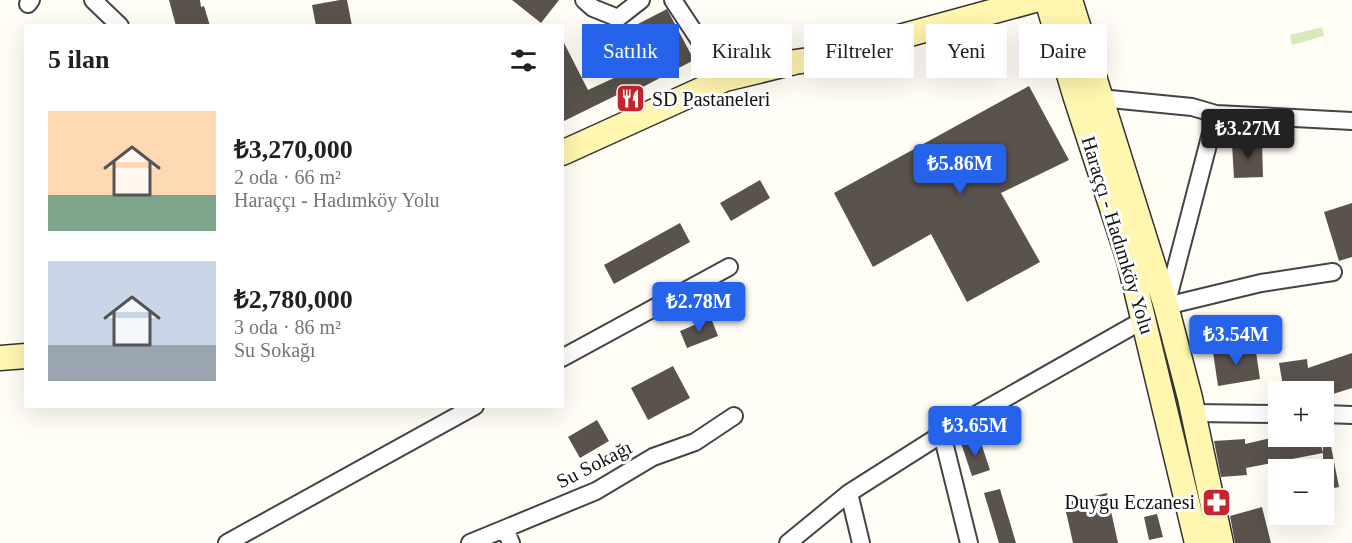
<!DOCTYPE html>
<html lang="tr">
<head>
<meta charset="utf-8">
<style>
	:root { --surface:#fff; --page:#f2f2f2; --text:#202124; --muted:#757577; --accent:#2563eb }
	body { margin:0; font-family:"Times New Roman",serif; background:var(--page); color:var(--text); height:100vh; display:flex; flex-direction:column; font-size:22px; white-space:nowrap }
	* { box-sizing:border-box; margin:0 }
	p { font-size:20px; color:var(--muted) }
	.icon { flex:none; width:33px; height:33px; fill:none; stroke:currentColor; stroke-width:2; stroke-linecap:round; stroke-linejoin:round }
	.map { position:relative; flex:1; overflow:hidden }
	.details { position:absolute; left:24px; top:24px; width:540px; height:384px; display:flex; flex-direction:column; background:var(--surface); border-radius:0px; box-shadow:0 6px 24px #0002 }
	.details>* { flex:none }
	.hud { position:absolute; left:582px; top:24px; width:570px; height:54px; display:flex; gap:12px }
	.controls { position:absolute; left:1268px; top:381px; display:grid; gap:12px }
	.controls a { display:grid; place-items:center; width:66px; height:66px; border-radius:0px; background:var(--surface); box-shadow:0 6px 24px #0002; font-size:30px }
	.price { position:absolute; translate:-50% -51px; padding:0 14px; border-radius:6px; background:var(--accent); color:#fff; font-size:20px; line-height:39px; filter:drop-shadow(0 2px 3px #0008) }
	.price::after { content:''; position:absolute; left:50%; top:36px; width:18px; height:14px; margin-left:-9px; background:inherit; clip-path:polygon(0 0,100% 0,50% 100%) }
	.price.on { background:#222; color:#fff }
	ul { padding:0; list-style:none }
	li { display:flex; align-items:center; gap:18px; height:150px; padding:0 24px }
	li span { display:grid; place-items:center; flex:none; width:168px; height:120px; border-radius:0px; color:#555 }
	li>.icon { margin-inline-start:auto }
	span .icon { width:72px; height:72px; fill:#fffc; stroke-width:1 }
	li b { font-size:26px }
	h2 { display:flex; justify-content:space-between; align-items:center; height:72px; padding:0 24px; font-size:26px }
	.tag { padding:0 21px; border-radius:0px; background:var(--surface); box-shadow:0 6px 24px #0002; font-size:21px; line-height:54px }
	.tag.on { background:var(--accent); color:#fff }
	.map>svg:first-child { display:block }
	.green { fill:#d5ebbd }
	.building { fill:#5a524d }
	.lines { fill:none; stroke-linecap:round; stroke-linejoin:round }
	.street-casing { stroke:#444; stroke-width:20 }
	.secondary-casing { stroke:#333; stroke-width:27 }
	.street { stroke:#fff; stroke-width:16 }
	.secondary { stroke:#fff6b0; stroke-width:24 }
	.labels { text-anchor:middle; stroke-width:6; stroke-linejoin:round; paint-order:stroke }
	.poi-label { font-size:20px; fill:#111; stroke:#fff; text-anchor:start }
	.street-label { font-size:20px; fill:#111; stroke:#fff }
</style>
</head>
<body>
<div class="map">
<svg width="1352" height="543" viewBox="0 0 1352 543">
	<rect width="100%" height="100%" fill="#fffdf5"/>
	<path class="green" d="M 1322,27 L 1324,36 L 1292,45 L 1290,35 Z"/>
	<path class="building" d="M 169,0 L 200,0 L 201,7 L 204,6 L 210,26 L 176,26 Z
		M 340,0 L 347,0 L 352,26 L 316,26 L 312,5 Z
		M 512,0 L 559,0 L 541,23 Z
		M 667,9 L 694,60 L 639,89 L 620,97 L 619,94 L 562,122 L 562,39 L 588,90 L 655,59 L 638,24 Z
		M 1029,86 L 1069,160 L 1001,193 L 1040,262 L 967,302 L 931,234 L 873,267 L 834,193 Z
		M 1262,142 L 1263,177 L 1234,178 L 1232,144 Z
		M 760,180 L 770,198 L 731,221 L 720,203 Z
		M 1352,203 L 1352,257 L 1339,261 L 1324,212 Z
		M 680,223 L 690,242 L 614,284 L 604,265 Z
		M 711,318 L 718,336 L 687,348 L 680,331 Z
		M 1255,345 L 1260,379 L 1218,386 L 1213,352 Z
		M 1352,353 L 1352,388 L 1333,394 L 1330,387 L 1303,392 L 1284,392 L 1279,363 L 1307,359 L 1308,368 Z
		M 673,366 L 690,398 L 648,420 L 631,388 Z
		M 597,420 L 609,441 L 580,458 L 568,437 Z
		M 1280,436 L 1319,436 L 1323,453 L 1246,468 L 1247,475 L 1221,477 L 1214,441 L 1245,439 L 1245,444 Z
		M 979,437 L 990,470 L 972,476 L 961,443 Z
		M 1330,441 L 1339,487 L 1323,490 L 1323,442 Z
		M 1000,489 L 1016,543 L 999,543 L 984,493 Z
		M 1107,493 L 1118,543 L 1073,543 L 1064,503 Z
		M 1262,507 L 1271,543 L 1235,543 L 1230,516 Z
		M 1157,514 L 1163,537 L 1149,540 L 1144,517 Z"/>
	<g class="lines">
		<defs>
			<path id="street" d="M 93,0 L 120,26
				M 584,0 L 593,8 L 618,18 L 641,0
				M 673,0 L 725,79
				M 28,4 L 31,0
				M 1100,98 L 1192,107 L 1216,114 L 1352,121
				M 1216,114 L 1166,306 L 1261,283 L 1333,272
				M 562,358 L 729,267
				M 1193,413 L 1278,414
				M 1323,414 L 1352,415
				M 942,434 L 969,543
				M 849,493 L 861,543
				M 505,529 L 511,543
				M 227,543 L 475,406
				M 470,543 L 596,491 L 653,457 L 695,442 L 734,416
				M 788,543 L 849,493 L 942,434 L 1145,319"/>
			<path id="secondary" d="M 1047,0 L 1075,95 L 1129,260 L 1197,543
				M 1070,0 L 1166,306 L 1190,398 L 1221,543
				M 562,153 L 725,79 L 795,62 L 822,58 L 1035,0
				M 0,358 L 26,356"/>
		</defs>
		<use href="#street" class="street-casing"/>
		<use href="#secondary" class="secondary-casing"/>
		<use href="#street" class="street"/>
		<use href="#secondary" class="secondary"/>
	</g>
	<defs>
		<symbol id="restaurant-square" viewBox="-11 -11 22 22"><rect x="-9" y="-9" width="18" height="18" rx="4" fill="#c4262e" stroke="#fff"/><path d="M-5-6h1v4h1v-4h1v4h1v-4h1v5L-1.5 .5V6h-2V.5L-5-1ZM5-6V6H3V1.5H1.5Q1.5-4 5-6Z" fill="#fff"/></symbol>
		<symbol id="pharmacy-square" viewBox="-11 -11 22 22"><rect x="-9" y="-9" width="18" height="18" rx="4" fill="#c4262e" stroke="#fff"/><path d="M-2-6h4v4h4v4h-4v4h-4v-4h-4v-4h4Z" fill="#fff"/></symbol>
	</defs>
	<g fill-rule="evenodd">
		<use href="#restaurant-square" x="614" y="82" width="33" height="33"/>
		<use href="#pharmacy-square" x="1200" y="486" width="33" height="33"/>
	</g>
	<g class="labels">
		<g class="poi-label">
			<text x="652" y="106">SD Pastaneleri</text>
			<text x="1195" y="509" text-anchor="end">Duygu Eczanesi</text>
		</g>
		<g class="street-label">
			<text transform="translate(1118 235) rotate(73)" y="7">Haraççı - Hadımköy Yolu</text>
			<text transform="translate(594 464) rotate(-27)" y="7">Su Sokağı</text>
		</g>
	</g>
</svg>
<div class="controls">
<a>+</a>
<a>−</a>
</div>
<b class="price on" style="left:1248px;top:160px">₺3.27M</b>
<b class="price" style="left:960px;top:195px">₺5.86M</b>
<b class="price" style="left:699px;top:333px">₺2.78M</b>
<b class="price" style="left:1236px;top:366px">₺3.54M</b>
<b class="price" style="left:975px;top:457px">₺3.65M</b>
<div class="hud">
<a class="tag on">Satılık</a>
<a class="tag">Kiralık</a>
<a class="tag">Filtreler</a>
<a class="tag">Yeni</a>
<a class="tag">Daire</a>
</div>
<section class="details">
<h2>5 ilan<svg class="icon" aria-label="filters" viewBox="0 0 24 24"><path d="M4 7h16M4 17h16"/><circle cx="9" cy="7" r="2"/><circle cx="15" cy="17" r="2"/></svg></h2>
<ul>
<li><span style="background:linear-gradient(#ffd9b3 70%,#7fa58c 0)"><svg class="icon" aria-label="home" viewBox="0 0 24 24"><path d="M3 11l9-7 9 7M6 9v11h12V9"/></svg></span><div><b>₺3,270,000</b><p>2 oda · 66 m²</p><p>Haraççı - Hadımköy Yolu</p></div></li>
<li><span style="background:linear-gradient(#c9d6e8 70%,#9aa5b1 0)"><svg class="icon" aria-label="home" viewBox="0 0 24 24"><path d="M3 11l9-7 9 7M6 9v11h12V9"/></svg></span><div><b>₺2,780,000</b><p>3 oda · 86 m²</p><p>Su Sokağı</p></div></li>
</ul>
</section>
</div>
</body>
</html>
